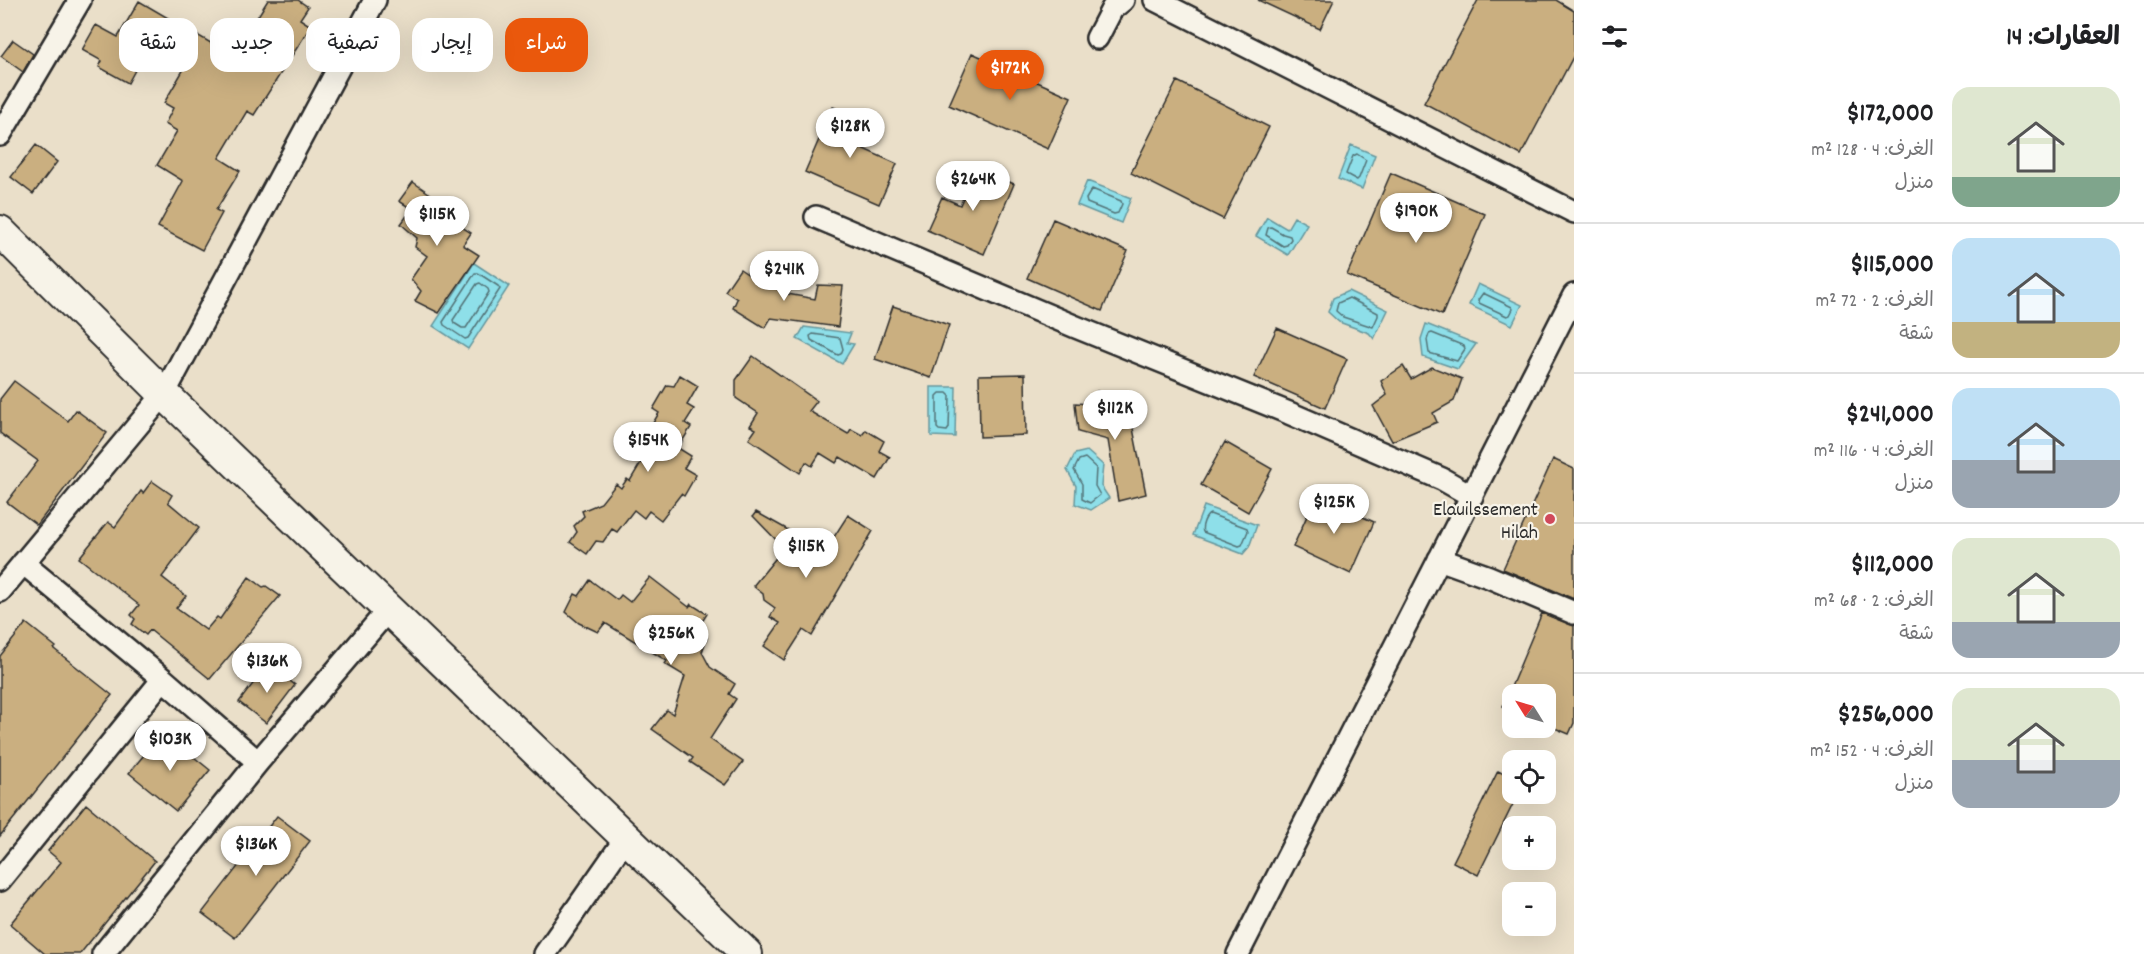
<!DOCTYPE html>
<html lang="ar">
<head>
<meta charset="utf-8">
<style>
	:root { --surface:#fff; --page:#f2f2f2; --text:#202124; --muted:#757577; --line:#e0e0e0; --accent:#ea580c }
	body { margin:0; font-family:Dekko,"Playpen Sans Arabic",sans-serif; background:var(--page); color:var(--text); direction:rtl; height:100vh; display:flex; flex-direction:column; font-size:22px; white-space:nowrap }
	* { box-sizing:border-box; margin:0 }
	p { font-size:20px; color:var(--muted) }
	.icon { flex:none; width:33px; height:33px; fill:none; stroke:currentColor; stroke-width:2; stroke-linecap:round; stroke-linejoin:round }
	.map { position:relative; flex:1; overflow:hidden; direction:ltr }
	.drawer { display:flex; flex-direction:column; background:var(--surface); width:570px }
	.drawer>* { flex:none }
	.hud { position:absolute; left:18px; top:18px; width:570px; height:54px; direction:rtl; display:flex; gap:12px }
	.needle { width:39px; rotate:307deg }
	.fabs { position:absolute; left:1502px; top:684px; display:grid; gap:12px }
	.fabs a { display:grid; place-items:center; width:54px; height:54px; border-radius:12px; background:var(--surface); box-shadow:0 6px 24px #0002; font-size:30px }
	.price { position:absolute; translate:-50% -51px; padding:0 14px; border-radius:21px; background:#fff; color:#222; font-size:20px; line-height:39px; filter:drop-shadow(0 2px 3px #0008) }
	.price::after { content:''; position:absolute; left:50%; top:36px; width:18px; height:14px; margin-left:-9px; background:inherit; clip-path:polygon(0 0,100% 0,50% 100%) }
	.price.active { background:var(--accent); color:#fff }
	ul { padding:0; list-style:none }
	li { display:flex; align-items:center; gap:18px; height:150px; padding:0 24px }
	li+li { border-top:2px solid var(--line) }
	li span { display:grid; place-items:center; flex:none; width:168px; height:120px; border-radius:18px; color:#555 }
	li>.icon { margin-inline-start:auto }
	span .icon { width:72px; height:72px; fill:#fffc; stroke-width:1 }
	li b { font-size:26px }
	h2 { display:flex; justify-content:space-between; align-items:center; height:72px; padding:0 24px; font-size:26px }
	.tag { padding:0 21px; border-radius:18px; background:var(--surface); box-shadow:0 6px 24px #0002; font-size:21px; line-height:54px }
	.tag.active { background:var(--accent); color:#fff }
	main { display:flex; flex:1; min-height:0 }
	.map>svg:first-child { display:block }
	.water { fill:#8edfe9; stroke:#66979d; stroke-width:1.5 }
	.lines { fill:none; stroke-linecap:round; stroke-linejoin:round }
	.shore { stroke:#537377; stroke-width:1.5 }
	.building { fill:#caaf80; stroke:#2b2b2b; stroke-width:1.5 }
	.street-casing { stroke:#2b2b2b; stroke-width:26 }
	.secondary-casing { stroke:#2b2b2b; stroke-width:34 }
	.street { stroke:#f7f3e8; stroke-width:21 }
	.secondary { stroke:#f7f3e8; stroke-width:30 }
	.poi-dot { fill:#d1495b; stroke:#f7f3e8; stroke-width:2 }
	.labels { text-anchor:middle; stroke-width:4.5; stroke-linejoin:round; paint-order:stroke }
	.poi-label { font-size:20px; fill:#2b2b2b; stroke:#f7f3e8; text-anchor:end }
</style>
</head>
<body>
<main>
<section class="drawer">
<h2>العقارات: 14<svg class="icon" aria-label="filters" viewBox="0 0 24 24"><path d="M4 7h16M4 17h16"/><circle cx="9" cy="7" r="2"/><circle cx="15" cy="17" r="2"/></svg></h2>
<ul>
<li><span style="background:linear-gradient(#dfe7d0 75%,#7fa58c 0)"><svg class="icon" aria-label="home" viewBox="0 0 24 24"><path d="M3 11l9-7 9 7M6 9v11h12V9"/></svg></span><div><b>$172,000</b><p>الغرف: 4 · 128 m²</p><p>منزل</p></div></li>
<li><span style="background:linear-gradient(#bfe0f5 70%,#c2b280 0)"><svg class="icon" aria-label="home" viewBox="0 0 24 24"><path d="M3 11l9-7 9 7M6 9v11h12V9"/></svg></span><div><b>$115,000</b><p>الغرف: 2 · 72 m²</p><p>شقة</p></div></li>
<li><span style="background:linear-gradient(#bfe0f5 60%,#9aa5b1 0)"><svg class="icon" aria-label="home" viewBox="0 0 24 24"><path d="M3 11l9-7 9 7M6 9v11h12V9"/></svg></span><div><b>$241,000</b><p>الغرف: 4 · 116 m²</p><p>منزل</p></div></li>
<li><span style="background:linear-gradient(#dfe7d0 70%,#9aa5b1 0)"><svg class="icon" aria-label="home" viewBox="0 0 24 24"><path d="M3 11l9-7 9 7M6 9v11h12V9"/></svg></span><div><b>$112,000</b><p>الغرف: 2 · 68 m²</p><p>شقة</p></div></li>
<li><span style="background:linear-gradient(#dfe7d0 60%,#9aa5b1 0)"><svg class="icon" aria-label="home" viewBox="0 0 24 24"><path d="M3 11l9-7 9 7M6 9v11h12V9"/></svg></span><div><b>$256,000</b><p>الغرف: 4 · 152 m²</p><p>منزل</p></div></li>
</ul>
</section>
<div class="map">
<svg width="1574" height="954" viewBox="0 0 1574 954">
	<rect width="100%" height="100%" fill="#eadfc9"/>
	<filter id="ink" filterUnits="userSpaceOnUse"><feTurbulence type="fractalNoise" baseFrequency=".0167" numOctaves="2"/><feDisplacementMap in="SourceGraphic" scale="12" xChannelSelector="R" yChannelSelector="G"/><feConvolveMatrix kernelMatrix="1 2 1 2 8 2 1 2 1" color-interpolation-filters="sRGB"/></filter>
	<g filter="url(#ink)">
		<path class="water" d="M 1351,145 L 1375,155 L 1362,189 L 1338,179 Z
			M 1087,181 L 1131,198 L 1121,223 L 1077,205 Z
			M 1267,217 L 1287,229 L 1294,217 L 1307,224 L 1288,255 L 1256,236 Z
			M 474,263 L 509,286 L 468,349 L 433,326 Z
			M 1478,284 L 1522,305 L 1512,325 L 1469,305 Z
			M 1348,291 L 1388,310 L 1374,339 L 1369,333 L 1339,322 L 1328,312 L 1333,298 Z
			M 1426,324 L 1476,344 L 1458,369 L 1423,357 L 1421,339 Z
			M 804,327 L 851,333 L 847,343 L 854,344 L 842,364 L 797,339 Z
			M 931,387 L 956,387 L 955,437 L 931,436 Z
			M 1087,451 L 1103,465 L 1101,486 L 1109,498 L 1091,510 L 1075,504 L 1076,486 L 1067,470 L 1075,454 Z
			M 1204,506 L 1257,525 L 1249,547 L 1243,554 L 1193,535 Z"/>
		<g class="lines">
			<path class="shore" d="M 1357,154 L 1366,160 L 1359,178 L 1357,180 L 1346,174 L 1353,156 Z
				M 1092,189 L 1121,201 L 1122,204 L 1118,213 L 1114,214 L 1087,203 L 1086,199 Z
				M 1271,227 L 1283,234 L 1290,236 L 1291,239 L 1287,245 L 1283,246 L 1266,235 L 1268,228 Z
				M 475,273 L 478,273 L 498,286 L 500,289 L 468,338 L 465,339 L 444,325 L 443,322 Z
				M 480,283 L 488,289 L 489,292 L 466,328 L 462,328 L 454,323 L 453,320 L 477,284 Z
				M 1483,293 L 1512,307 L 1513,309 L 1510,315 L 1507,316 L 1479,303 L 1478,300 Z
				M 1349,298 L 1378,313 L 1378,316 L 1373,327 L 1343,317 L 1336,311 L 1338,303 Z
				M 1432,333 L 1464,346 L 1465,349 L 1457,361 L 1429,353 L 1427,340 L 1429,334 Z
				M 813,334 L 840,338 L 843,349 L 841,354 L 838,355 L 811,340 L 810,336 Z
				M 940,393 L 947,393 L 950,396 L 949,428 L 947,431 L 939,430 L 937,428 L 937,396 Z
				M 1085,458 L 1096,468 L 1095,486 L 1100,495 L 1090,503 L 1082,499 L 1082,484 L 1074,470 L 1079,460 Z
				M 1210,514 L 1247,528 L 1248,531 L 1242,545 L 1239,546 L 1203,532 C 1201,527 1205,516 1210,514 Z"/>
		</g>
		<path class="building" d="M 268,0 L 298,0 L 308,7 L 300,19 L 311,26 L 254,115 L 247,111 L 219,158 L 240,171 L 216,210 L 222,213 L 202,250 L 158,227 L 183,181 L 157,165 L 177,131 L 165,124 L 173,108 L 164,103 L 188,62 L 151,41 L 128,83 L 99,67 L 102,61 L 82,50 L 96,25 L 118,37 L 139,1 L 233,56 Z
			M 1258,0 L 1334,0 L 1320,29 Z
			M 1478,0 L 1556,0 L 1574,11 L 1574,55 L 1521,155 L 1424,103 Z
			M 13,40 L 33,54 L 23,72 L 1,56 Z
			M 972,53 L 1071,97 L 1048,149 L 949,105 Z
			M 1177,81 L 1269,127 L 1223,219 L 1131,173 Z
			M 833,107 L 868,122 L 857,146 L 897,164 L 879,204 L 805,172 Z
			M 36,145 L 57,162 L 33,194 L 11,177 Z
			M 976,168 L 1014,184 L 984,254 L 927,230 L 942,197 L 960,205 Z
			M 1391,173 L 1485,214 L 1442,315 L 1347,275 Z
			M 413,182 L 462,216 L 456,223 L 471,233 L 463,245 L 479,255 L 439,313 L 415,301 L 421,291 L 411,279 L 427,256 L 415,247 L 417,238 L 401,224 L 412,209 L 399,201 Z
			M 1053,219 L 1128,251 L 1102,311 L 1027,278 Z
			M 740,269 L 752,277 L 770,281 L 782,293 L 815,299 L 818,285 L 843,286 L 838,327 L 771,318 L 765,328 L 733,308 L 737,299 L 725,291 Z
			M 893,306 L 949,325 L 931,378 L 875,359 Z
			M 1277,328 L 1347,359 L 1325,408 L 1254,377 Z
			M 753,356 L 817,401 L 809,411 L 848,434 L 851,429 L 862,435 L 866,430 L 884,441 L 879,451 L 890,457 L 877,479 L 840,457 L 836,463 L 820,453 L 812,466 L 806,462 L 800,473 L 749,439 L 756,429 L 750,426 L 758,413 L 736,398 L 736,380 Z
			M 1403,366 L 1411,379 L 1432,367 L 1462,379 L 1454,401 L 1433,413 L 1437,422 L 1392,441 L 1373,406 L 1387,395 L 1381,381 Z
			M 1025,374 L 1026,435 L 980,437 L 979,375 Z
			M 680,375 L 698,386 L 687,405 L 694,409 L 685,423 L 691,427 L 678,448 L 691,456 L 684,468 L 696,475 L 684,496 L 681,494 L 661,520 L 649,511 L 644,518 L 634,510 L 617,532 L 612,529 L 603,542 L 596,541 L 587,554 L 570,542 L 577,532 L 574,526 L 584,516 L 582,511 L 601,503 L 616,484 L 621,488 L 627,479 L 630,481 L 652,444 L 649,442 L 659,426 L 653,423 L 659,413 L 653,409 L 667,385 L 674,386 Z
			M 14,381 L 68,421 L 76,410 L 107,433 L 37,525 L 7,502 L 38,461 L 0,433 L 0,399 Z
			M 1097,391 L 1129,408 L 1146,494 L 1118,501 L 1108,440 L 1078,432 L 1075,403 L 1091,404 Z
			M 1225,442 L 1272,469 L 1248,512 L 1201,485 Z
			M 1553,459 L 1574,469 L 1574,599 L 1503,569 Z
			M 152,481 L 172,495 L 168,502 L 199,528 L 162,577 L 186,596 L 176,608 L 206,630 L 217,617 L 220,619 L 249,577 L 263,587 L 266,586 L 280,596 L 210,679 L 150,630 L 146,635 L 132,624 L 135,619 L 131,615 L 139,605 L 79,558 L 108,522 L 115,527 L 141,491 L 143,493 Z
			M 1316,496 L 1374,522 L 1351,574 L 1293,547 Z
			M 756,512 L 815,545 L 824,536 L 832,540 L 848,515 L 873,531 L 812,636 L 803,630 L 784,660 L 764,646 L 780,623 L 770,617 L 775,608 L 764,600 L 763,594 L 753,586 L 784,548 L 753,516 Z
			M 650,577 L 689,607 L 691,604 L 707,614 L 698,628 L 707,638 L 702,652 L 710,667 L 735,684 L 729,694 L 736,699 L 710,739 L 743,762 L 725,785 L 690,762 L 693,758 L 652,729 L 667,710 L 673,714 L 685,676 L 665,664 L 667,661 L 605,623 L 598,632 L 579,623 L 566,612 L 575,594 L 579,596 L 590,580 L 617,600 L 621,595 L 630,602 Z
			M 1542,613 L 1574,626 L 1574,723 L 1569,734 L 1545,724 L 1545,694 L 1512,694 L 1512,710 L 1503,706 Z
			M 26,623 L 56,647 L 54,649 L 112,695 L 0,836 L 0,656 Z
			M 268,664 L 295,685 L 266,723 L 239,702 Z
			M 163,732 L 210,770 L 176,811 L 129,773 Z
			M 1498,771 L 1512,778 L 1512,794 L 1518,794 L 1478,875 L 1453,862 Z
			M 86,804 L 155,861 L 80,954 L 45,954 L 10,924 L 61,862 L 48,851 Z
			M 277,816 L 310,841 L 235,938 L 202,913 Z"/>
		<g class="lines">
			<defs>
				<path id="street" d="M 1155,0 L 1574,212
					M 1097,38 L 1112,9 L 1123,0
					M 0,135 L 80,0
					M 816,217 L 1076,327 L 1289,413 L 1442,479 L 1472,496
					M 1439,559 L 1489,577 L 1574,613
					M 23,563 L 163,679 L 258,762
					M 0,591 L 164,394 L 375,0
					M 0,880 L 163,679
					M 103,954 L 258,762 L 388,610
					M 545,954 L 626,838
					M 1238,954 L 1574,295"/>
				<path id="secondary" d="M 0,231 L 164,394 L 747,954"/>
			</defs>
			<use href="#street" class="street-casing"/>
			<use href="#secondary" class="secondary-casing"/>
			<use href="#street" class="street"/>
			<use href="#secondary" class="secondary"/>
		</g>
	</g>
	<circle class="poi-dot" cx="1550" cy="519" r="6"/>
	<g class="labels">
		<g class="poi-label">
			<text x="1538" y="515">Elauilssement<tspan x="1538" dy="23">Hilah</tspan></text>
		</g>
	</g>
</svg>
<div class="fabs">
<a><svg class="needle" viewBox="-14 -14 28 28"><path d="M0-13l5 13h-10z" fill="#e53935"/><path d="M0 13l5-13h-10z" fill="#757577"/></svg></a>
<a><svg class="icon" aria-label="locate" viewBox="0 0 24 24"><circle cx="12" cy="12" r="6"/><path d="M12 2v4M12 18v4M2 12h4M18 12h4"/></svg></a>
<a>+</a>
<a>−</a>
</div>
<b class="price active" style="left:1010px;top:101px">$172K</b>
<b class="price" style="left:850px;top:159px">$128K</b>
<b class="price" style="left:973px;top:212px">$264K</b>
<b class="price" style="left:1416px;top:244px">$190K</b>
<b class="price" style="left:437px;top:247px">$115K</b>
<b class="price" style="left:784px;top:302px">$241K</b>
<b class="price" style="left:1115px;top:441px">$112K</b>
<b class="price" style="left:648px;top:473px">$154K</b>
<b class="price" style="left:1334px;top:535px">$125K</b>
<b class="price" style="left:806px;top:579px">$115K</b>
<b class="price" style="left:671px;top:666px">$256K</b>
<b class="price" style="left:267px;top:694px">$136K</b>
<b class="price" style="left:170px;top:772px">$103K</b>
<b class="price" style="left:256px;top:877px">$136K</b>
<div class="hud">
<a class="tag active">شراء</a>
<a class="tag">إيجار</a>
<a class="tag">تصفية</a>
<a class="tag">جديد</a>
<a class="tag">شقة</a>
</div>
</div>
</main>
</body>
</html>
